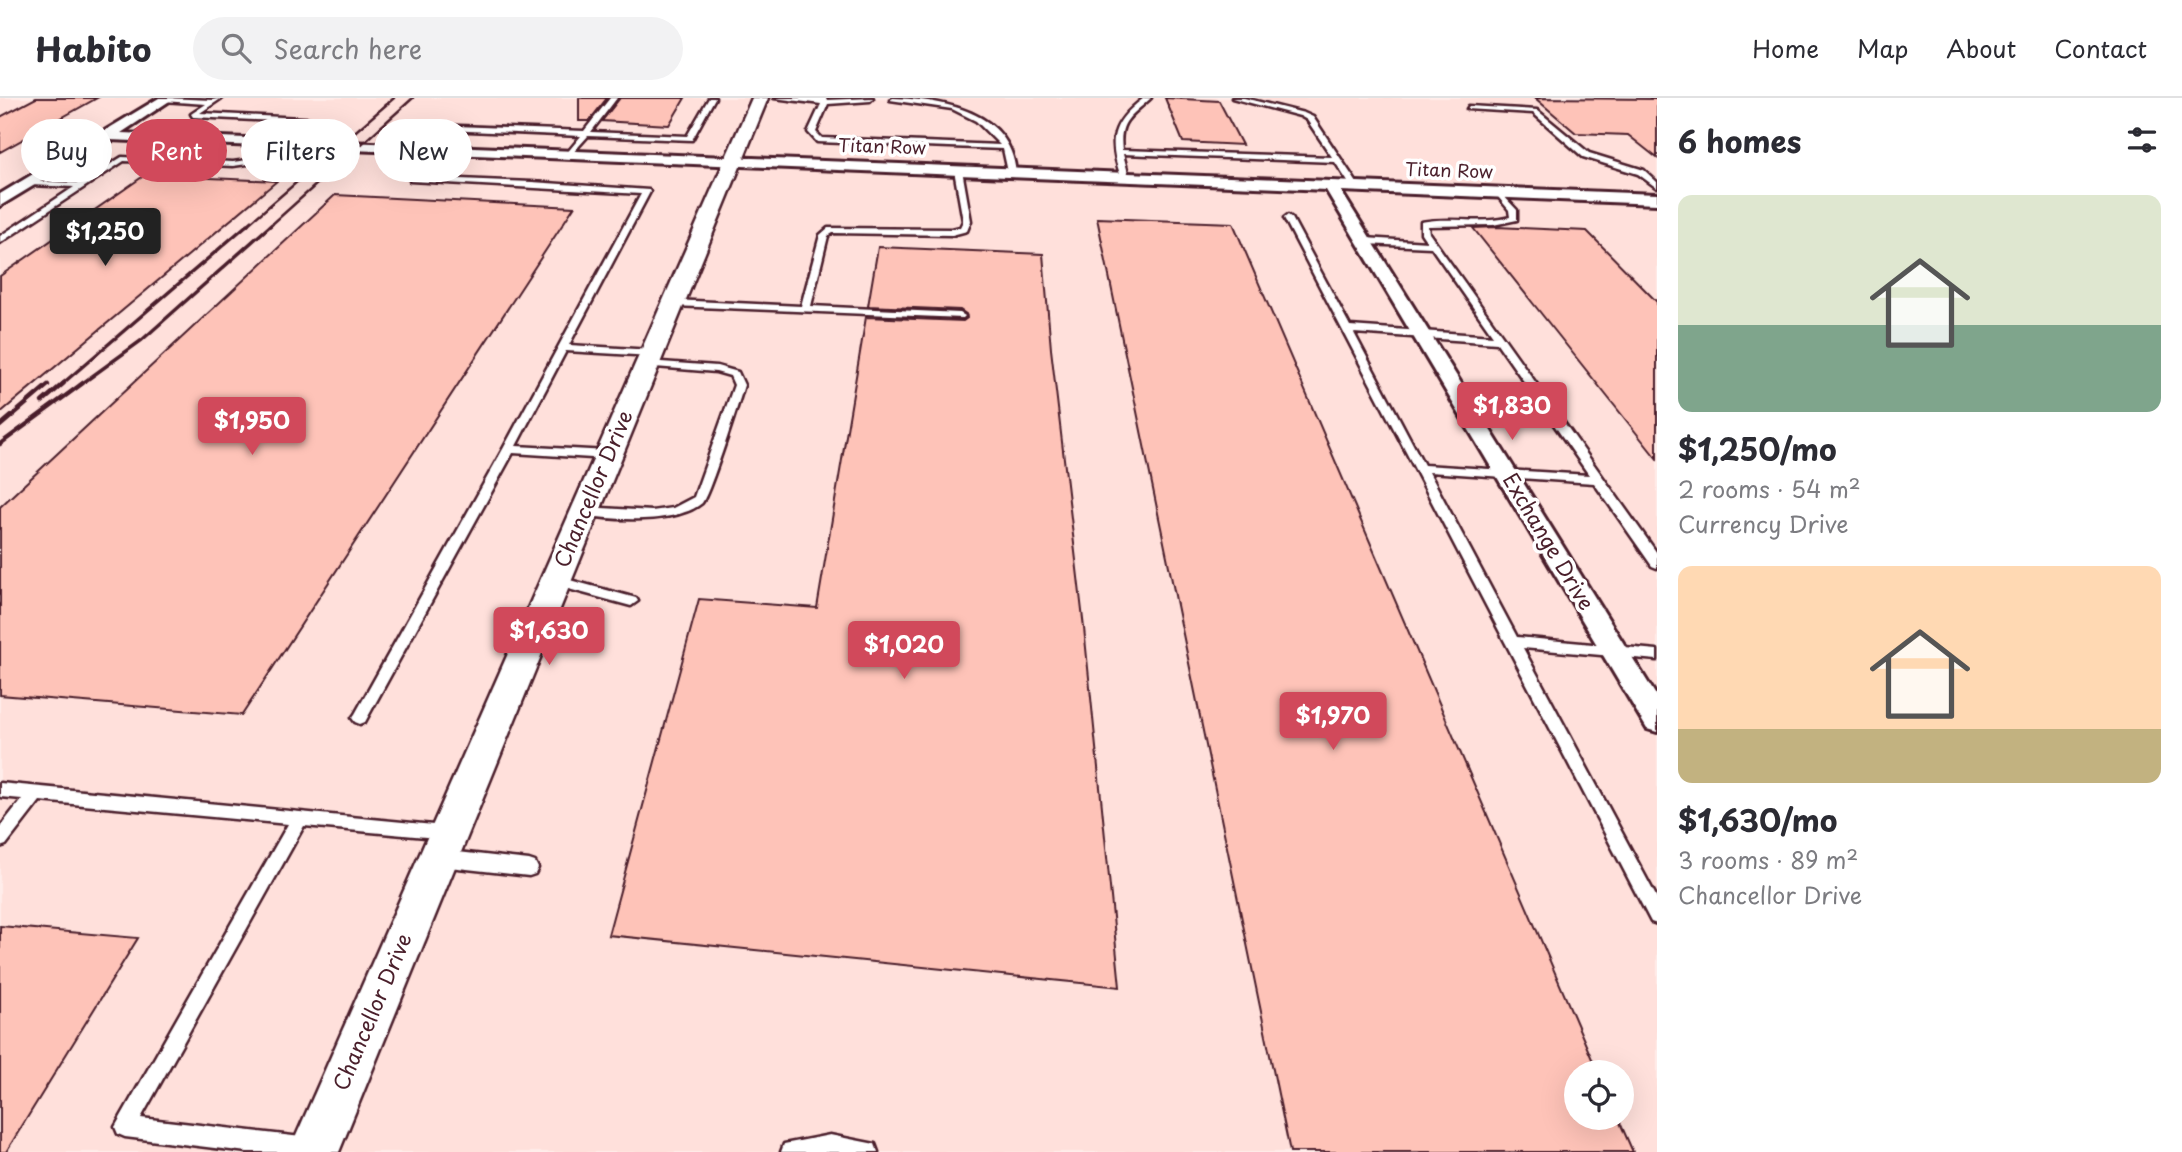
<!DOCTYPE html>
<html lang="en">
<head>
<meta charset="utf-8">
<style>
	:root { --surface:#fff; --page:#f2f2f3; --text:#2b2b33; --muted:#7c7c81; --line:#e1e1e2; --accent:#d1495b }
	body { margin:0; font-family:"Playpen Sans",sans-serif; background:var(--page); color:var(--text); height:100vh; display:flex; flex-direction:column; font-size:26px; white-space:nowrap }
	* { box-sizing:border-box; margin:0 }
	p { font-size:23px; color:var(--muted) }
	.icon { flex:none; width:38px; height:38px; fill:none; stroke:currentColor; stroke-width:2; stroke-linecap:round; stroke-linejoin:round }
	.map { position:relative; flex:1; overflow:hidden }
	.drawer { display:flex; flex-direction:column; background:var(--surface); width:525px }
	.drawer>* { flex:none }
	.banner { position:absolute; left:21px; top:21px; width:665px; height:63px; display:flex; gap:14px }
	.controls { position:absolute; left:1564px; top:962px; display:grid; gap:14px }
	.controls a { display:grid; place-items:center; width:70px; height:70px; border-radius:50%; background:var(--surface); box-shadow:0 7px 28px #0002; font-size:35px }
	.price { position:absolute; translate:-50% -60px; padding:0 16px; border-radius:7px; background:var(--accent); color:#fff; font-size:23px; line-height:46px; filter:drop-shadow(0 2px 4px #0008) }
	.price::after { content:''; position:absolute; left:50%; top:42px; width:21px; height:16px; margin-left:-10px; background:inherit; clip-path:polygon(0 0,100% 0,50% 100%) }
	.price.current { background:#222; color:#fff }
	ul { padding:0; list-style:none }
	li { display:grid; align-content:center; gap:14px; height:371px; padding:0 21px }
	li span { display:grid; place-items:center; height:217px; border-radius:14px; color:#555 }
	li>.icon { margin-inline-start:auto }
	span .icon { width:126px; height:126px; fill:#fffc; stroke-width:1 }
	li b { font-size:30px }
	h2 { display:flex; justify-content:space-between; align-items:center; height:84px; padding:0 21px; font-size:30px }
	.tag { padding:0 24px; border-radius:32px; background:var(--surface); box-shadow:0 7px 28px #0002; font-size:24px; line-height:63px }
	.tag.current { background:var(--accent); color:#fff }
	header { display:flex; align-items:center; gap:42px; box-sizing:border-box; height:98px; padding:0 35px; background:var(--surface); border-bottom:2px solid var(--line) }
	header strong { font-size:33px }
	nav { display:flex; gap:38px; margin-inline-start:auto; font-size:24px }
	.search { width:490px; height:63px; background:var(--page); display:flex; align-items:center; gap:18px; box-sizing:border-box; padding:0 24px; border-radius:38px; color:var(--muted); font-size:26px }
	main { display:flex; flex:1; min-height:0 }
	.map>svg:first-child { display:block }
	.built { fill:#ffe0db; fill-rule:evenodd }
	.building { fill:#fec3b8; stroke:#4a1f2b; stroke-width:2 }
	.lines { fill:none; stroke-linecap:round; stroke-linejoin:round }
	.service-casing { stroke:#4a1f2b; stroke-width:5 }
	.minor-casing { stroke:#4a1f2b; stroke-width:6 }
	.tertiary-casing { stroke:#4a1f2b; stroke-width:5 }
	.service { fill:#fff; fill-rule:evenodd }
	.minor { fill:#fff; fill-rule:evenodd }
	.tertiary { fill:#fff; fill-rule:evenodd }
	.rail-far2 { stroke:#4a1f2b; stroke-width:2.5 }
	.rail-far1 { stroke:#4a1f2b; stroke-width:3.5 }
	.rail { stroke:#4a1f2b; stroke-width:4.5 }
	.labels { text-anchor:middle; stroke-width:7; stroke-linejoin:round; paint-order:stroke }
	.far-street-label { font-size:18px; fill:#4a1f2b; stroke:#fff }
	.street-label { font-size:21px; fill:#4a1f2b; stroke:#fff }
</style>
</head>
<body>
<header>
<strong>Habito</strong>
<div class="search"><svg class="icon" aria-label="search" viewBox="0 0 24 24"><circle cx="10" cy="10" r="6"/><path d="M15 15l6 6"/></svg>Search here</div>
<nav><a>Home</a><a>Map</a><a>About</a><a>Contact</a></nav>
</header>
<main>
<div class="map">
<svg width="1657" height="1054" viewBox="0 0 1657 1054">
	<rect width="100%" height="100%" fill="#ffedea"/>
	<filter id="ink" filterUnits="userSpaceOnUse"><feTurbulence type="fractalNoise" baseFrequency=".0143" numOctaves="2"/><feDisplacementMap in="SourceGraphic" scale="14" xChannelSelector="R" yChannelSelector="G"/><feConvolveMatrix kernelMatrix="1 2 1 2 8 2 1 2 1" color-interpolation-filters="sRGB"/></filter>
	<g filter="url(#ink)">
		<path class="built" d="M 0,0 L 1657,0 L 1657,1054 L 0,1054 ZM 1577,975 L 1622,975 L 1622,1020 L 1577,1020 Z"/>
		<path class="building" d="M 36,0 L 97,0 L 0,54 L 0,19 Z
			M 579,0 L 607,0 L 589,23 L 579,23 Z
			M 620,0 L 685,0 L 669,27 L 602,23 Z
			M 1165,0 L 1219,3 L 1242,47 L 1183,44 Z
			M 1535,0 L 1657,1 L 1657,60 L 1628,37 L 1576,35 Z
			M 145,77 L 277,83 L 0,315 L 0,178 Z
			M 335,97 L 574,109 L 242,617 L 0,597 L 0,409 Z
			M 1097,120 L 1233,125 L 1598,975 L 1577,975 L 1577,1020 L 1618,1020 L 1633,1054 L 1290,1054 Z
			M 1497,129 L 1587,133 L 1657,204 L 1657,361 L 1473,130 Z
			M 878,149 L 1043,156 L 1051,251 L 1084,530 L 1120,889 L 608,837 L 699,501 L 817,510 L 866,219 L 963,223 L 967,220 L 966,216 L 960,212 L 868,208 Z
			M 0,828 L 138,840 L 6,1054 L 0,1054 Z"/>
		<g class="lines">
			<defs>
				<path id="service" d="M 165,0 L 212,2 L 222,0 L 200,15 L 322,21 L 326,23 L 277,62 L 233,68 L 124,63 L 0,145 L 0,138 L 74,89 L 30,87 L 26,85 L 27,83 L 80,85 L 122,59 L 233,64 L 275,58 L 315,25 L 193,19 L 191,16 L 206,6 L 163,3 Z
					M 610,0 L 617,0 L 591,34 L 687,38 L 709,0 L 715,0 L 692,42 L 588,38 L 570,58 L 566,56 L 581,38 L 447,32 L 424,52 L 421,52 L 421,48 L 439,31 L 408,30 L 404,28 L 408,26 L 584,33 Z
					M 774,0 L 826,0 L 827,2 L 873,0 L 870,3 L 828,6 L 816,34 L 822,40 L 1000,47 L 976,23 L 952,11 L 890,2 L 893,0 C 944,2 1010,13 1016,74 L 1012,76 L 1008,74 L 1003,51 L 817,44 L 808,34 L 821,6 Z
					M 1144,0 L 1151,0 C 1132,18 1118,22 1122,52 L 1332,59 L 1307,22 L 1300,18 L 1232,0 L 1244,0 L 1304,15 L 1313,19 L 1359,88 L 1352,90 L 1335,64 L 1123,56 L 1129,79 L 1122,81 C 1107,42 1111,25 1144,0 Z
					M 1469,8 L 1537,12 L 1589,55 L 1644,72 L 1657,84 L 1657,90 L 1638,76 L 1583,59 L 1533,15 L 1467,11 Z
					M 958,70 L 962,72 L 971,123 L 967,133 L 952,137 L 833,135 L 828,138 L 811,208 L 960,215 L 965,218 L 963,220 L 673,208 L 668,205 L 673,202 L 801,208 L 820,137 L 828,130 L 952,131 L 960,129 L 963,123 L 954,72 Z
					M 413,79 L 532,84 L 649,92 L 650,94 L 569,247 L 652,252 L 657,255 L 652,258 L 566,253 L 516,348 L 608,353 L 614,357 L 608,361 L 513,355 L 365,624 L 360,626 L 355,624 L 352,620 L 355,616 L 503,351 L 641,96 L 410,83 L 410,79 Z
					M 1498,92 L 1517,112 L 1517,122 L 1493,127 L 1428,128 L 1429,135 L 1657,455 L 1657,470 L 1652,468 L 1594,385 L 1429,374 L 1517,539 L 1657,552 L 1657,562 L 1523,550 L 1657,800 L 1657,826 L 1651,824 L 1284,120 L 1288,117 L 1292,120 L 1350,228 L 1493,238 L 1431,149 L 1365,146 L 1361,143 L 1365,140 L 1427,144 L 1421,135 L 1421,124 C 1450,118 1481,127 1510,119 L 1509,112 L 1494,94 ZM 1354,235 L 1497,245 L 1589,377 L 1424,367 Z
					M 647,263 L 717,268 L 738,274 L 744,287 C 739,304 709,398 702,405 C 677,426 611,423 581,416 L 579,413 L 585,409 L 652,413 L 673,410 L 694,399 L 734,287 L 730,278 L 716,274 L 643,268 L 643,264 Z
					M 555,478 L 636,500 L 638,503 L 631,508 L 550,486 L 548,483 Z
					M 0,685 L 454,729 L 456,734 L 454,739 L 448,741 L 304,728 L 141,1020 L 310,1040 L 317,1044 L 319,1054 L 247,1054 L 125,1039 L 118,1036 L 115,1029 L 288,726 L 40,703 L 6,747 L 0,749 L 0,729 L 22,701 L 0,699 Z
					M 440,752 L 529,762 L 535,764 L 538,770 L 535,776 L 529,778 L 440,768 L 434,765 L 431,760 L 434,755 Z
					M 830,1037 L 875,1046 L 878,1054 L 781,1054 L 784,1046 Z"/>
				<path id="minor" d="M 159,0 L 174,0 L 121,35 L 1657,96 L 1657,106 L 1341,93 L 1657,599 L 1657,634 L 1647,631 L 1326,92 L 109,42 L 0,108 L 0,96 Z"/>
				<path id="tertiary" d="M 752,0 L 768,0 L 339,1054 L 289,1054 Z"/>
			</defs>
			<use href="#service" class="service-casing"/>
			<use href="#minor" class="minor-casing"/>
			<use href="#tertiary" class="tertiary-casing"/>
			<use href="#service" class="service"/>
			<use href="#minor" class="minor"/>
			<use href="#tertiary" class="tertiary"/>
			<path class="rail-far2" d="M 246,128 L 394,0
				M 270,128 L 413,0"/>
			<path class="rail-far1" d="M 61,287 L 248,126
				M 80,287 L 142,242 L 272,126"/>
			<path class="rail" d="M 42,304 L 64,285
				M 0,328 L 48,287
				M 0,346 L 83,285"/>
		</g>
	</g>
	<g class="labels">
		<g class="far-street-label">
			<text transform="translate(882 49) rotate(2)" y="6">Titan Row</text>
			<text transform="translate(1449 73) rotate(2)" y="6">Titan Row</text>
		</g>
		<g class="street-label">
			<text transform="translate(594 391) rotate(-67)" y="7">Chancellor Drive</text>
			<text transform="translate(1548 444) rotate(59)" y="7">Exchange Drive</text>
			<text transform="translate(373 914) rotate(-67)" y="7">Chancellor Drive</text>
		</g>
	</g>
</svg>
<div class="controls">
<a><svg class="icon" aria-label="locate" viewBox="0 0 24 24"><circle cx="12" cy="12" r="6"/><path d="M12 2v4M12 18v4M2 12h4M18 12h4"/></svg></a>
</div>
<b class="price current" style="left:105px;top:170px">$1,250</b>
<b class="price" style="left:1512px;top:344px">$1,830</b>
<b class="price" style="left:252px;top:359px">$1,950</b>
<b class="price" style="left:549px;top:569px">$1,630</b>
<b class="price" style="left:904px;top:583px">$1,020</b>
<b class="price" style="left:1333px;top:654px">$1,970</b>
<div class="banner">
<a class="tag">Buy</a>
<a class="tag current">Rent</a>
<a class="tag">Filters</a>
<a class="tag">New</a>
</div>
</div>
<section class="drawer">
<h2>6 homes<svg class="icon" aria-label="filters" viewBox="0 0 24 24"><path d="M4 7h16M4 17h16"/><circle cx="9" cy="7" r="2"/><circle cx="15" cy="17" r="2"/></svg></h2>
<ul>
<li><span style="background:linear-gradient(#dfe7d0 60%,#7fa58c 0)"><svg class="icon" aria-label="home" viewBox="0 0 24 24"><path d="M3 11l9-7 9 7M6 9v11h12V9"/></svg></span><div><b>$1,250/mo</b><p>2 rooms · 54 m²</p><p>Currency Drive</p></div></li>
<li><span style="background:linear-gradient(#ffd9b3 75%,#c2b280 0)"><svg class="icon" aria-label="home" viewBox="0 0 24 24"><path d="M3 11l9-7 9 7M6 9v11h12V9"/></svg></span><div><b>$1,630/mo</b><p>3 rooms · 89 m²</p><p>Chancellor Drive</p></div></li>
</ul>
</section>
</main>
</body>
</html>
